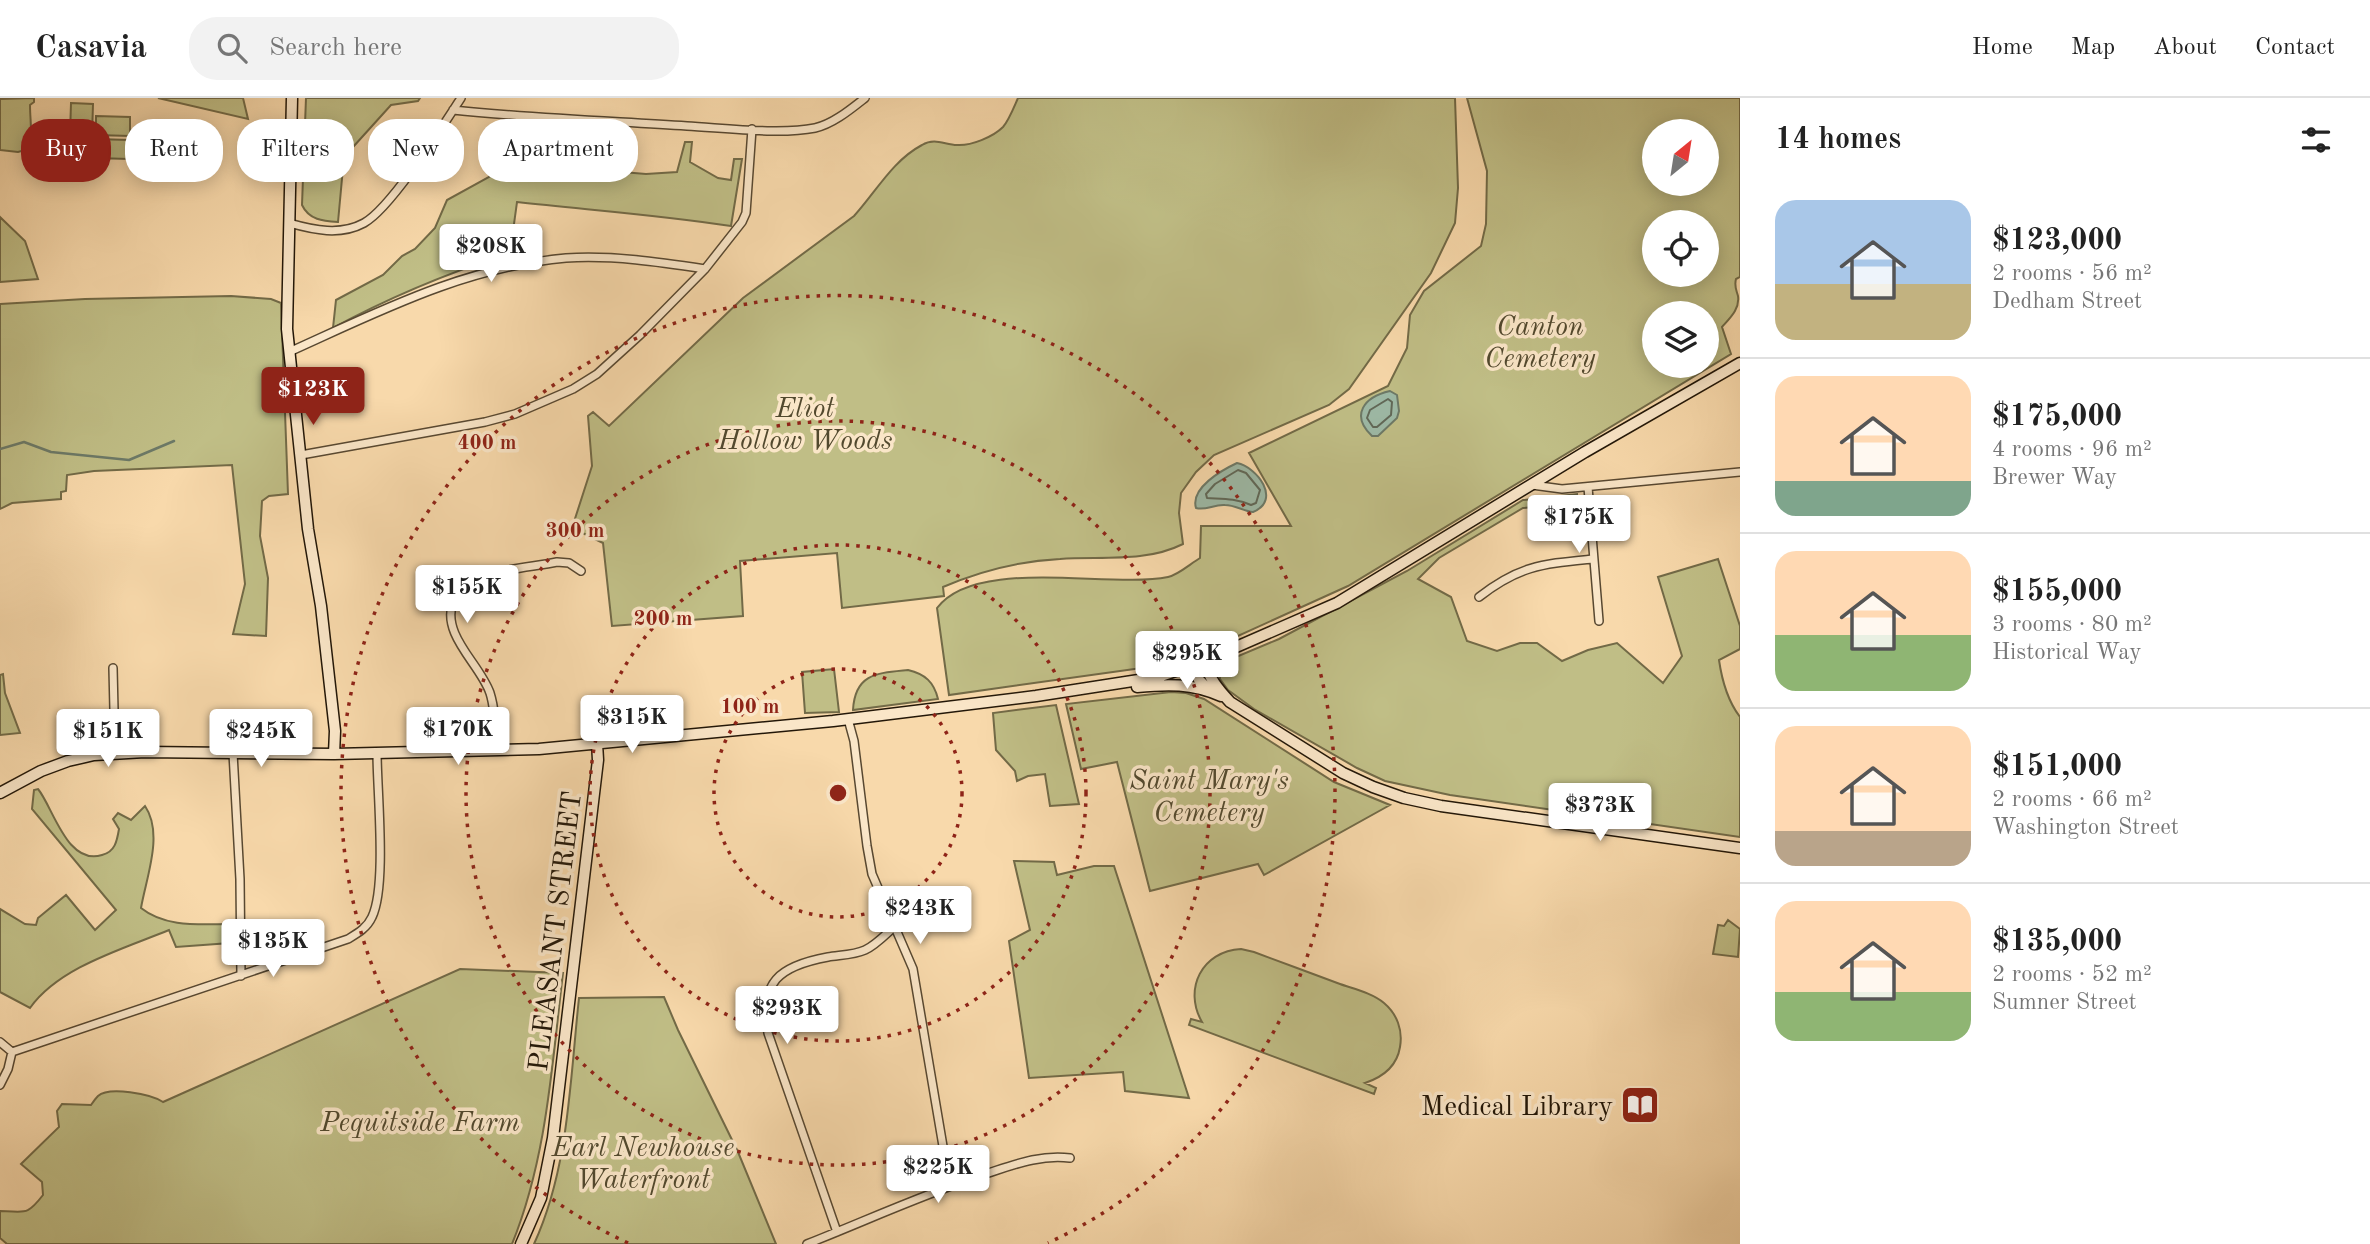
<!DOCTYPE html>
<html lang="en">
<head>
<meta charset="utf-8">
<style>
	:root { --surface:#fff; --page:#f2f2f2; --text:#222; --muted:#767676; --line:#e0e0e0; --accent:#8f2418 }
	body { margin:0; font-family:"Old Standard TT",serif; background:var(--page); color:var(--text); height:100vh; display:flex; flex-direction:column; font-size:26px; white-space:nowrap }
	* { box-sizing:border-box; margin:0 }
	p { font-size:23px; color:var(--muted) }
	.icon { flex:none; width:38px; height:38px; fill:none; stroke:currentColor; stroke-width:2; stroke-linecap:round; stroke-linejoin:round }
	.map { position:relative; flex:1; overflow:hidden }
	.sheet { display:flex; flex-direction:column; background:var(--surface); width:630px }
	.sheet>* { flex:none }
	.guide { position:absolute; left:21px; top:21px; width:665px; height:63px; display:flex; gap:14px }
	.needle { width:46px; rotate:30deg }
	.controls { position:absolute; left:1642px; top:21px; display:grid; gap:14px }
	.controls a { display:grid; place-items:center; width:77px; height:77px; border-radius:50%; background:var(--surface); box-shadow:0 4px 18px #0003; font-size:35px }
	.price { position:absolute; translate:-50% -60px; padding:0 16px; border-radius:7px; background:#fff; color:#222; font-size:23px; line-height:46px; filter:drop-shadow(0 2px 4px #0008) }
	.price::after { content:''; position:absolute; left:50%; top:42px; width:21px; height:16px; margin-left:-10px; background:inherit; clip-path:polygon(0 0,100% 0,50% 100%) }
	.price.active { background:var(--accent); color:#fff }
	ul { padding:0; list-style:none }
	li { display:flex; align-items:center; gap:21px; height:175px; padding:0 35px }
	li+li { border-top:2px solid var(--line) }
	li span { display:grid; place-items:center; flex:none; width:196px; height:140px; border-radius:21px; color:#555 }
	li>.icon { margin-inline-start:auto }
	span .icon { width:84px; height:84px; fill:#fffc; stroke-width:1 }
	li b { font-size:30px }
	h2 { display:flex; justify-content:space-between; align-items:center; height:84px; padding:0 35px; font-size:30px }
	.chip { padding:0 24px; border-radius:28px; background:var(--surface); box-shadow:0 4px 18px #0003; font-size:24px; line-height:63px }
	.chip.active { background:var(--accent); color:#fff }
	header { display:flex; align-items:center; gap:42px; box-sizing:border-box; height:98px; padding:0 35px; background:var(--surface); border-bottom:2px solid var(--line) }
	header strong { font-size:33px }
	nav { display:flex; gap:38px; margin-inline-start:auto; font-size:24px }
	.search { width:490px; height:63px; background:var(--page); display:flex; align-items:center; gap:18px; box-sizing:border-box; padding:0 24px; border-radius:28px; color:var(--muted); font-size:26px }
	main { display:flex; flex:1; min-height:0 }
	.map>svg:first-child { display:block }
	.green { fill:#c0be86; stroke:#726a47; stroke-width:2; fill-rule:evenodd }
	.water { fill:#9dbaa7; stroke:#6c7967; stroke-width:2 }
	.lines { fill:none; stroke-linecap:round; stroke-linejoin:round }
	.shore { stroke:#606858; stroke-width:2 }
	.stream { stroke:#6c7967; stroke-width:2.5 }
	.street-casing { stroke:#584831; stroke-width:10 }
	.secondary-casing { stroke:#231708; stroke-width:13 }
	.street { stroke:#fae6c8; stroke-width:7 }
	.secondary { stroke:#fae6c8; stroke-width:10 }
	.ring { fill:none; stroke:#8f2418; stroke-width:3.5; stroke-dasharray:3.5 7 }
	.labels { text-anchor:middle; stroke-width:7; stroke-linejoin:round; paint-order:stroke }
	.park-label { font-size:28px; font-style:italic; fill:#52492e; stroke:#fae6c8 }
	.street-label { font-size:28px; fill:#231708; stroke:#fae6c8 }
	.poi-label { font-size:28px; fill:#231708; stroke:#fae6c8; text-anchor:end }
	.centre { fill:#8f2418; stroke:#fae6c8; stroke-width:3.5 }
	.ring-label { font-size:21px; text-anchor:middle; font-weight:bold; fill:#8f2418; stroke:#fae6c8; stroke-width:7; stroke-linejoin:round; paint-order:stroke }
</style>
</head>
<body>
<header>
<strong>Casavia</strong>
<div class="search"><svg class="icon" aria-label="search" viewBox="0 0 24 24"><circle cx="10" cy="10" r="6"/><path d="M15 15l6 6"/></svg>Search here</div>
<nav><a>Home</a><a>Map</a><a>About</a><a>Contact</a></nav>
</header>
<main>
<div class="map">
<svg width="1740" height="1146" viewBox="0 0 1740 1146">
	<rect width="100%" height="100%" fill="#f8d9ab"/>
	<filter id="stains"><feTurbulence type="fractalNoise" baseFrequency=".00286" numOctaves="4"/><feColorMatrix values="0 0 0 0 .2 0 0 0 0 .09 0 0 0 0 .02 0 0 0 .5 -.17"/></filter>
	<radialGradient id="worn" r=".72"><stop offset=".6" stop-color="#630" stop-opacity="0"/><stop offset="1" stop-color="#630" stop-opacity=".3"/></radialGradient>
	<path class="green" d="M 34,0 L 34,4 L 30,7 C 30,23 33,36 29,51 L 18,54 L 0,52 L 0,1 Z
		M 158,0 L 243,0 L 248,21 Z
		M 306,0 L 420,0 L 418,3 L 391,7 L 344,59 L 338,124 C 323,123 309,122 302,107 Z
		M 1018,0 L 1455,0 L 1458,90 L 1455,125 L 1431,175 L 1349,291 L 1329,307 L 1214,357 L 1196,374 L 1181,395 L 1179,415 L 1183,446 C 1145,465 1101,458 1060,461 C 1020,463 980,473 943,489 L 944,498 L 842,510 L 837,455 L 740,463 L 743,518 L 612,528 L 603,445 L 572,430 L 592,368 L 588,318 L 593,314 L 609,328 L 743,200 L 854,118 C 876,94 892,63 922,47 C 935,39 945,47 957,47 C 971,48 993,39 1003,29 C 1009,22 1014,9 1018,0 Z
		M 1467,0 L 1740,0 L 1740,179 L 1736,181 C 1734,188 1736,191 1738,198 C 1740,211 1730,220 1722,229 L 1731,256 L 1348,488 L 1218,547 L 1189,559 L 1156,568 L 949,597 L 937,510 C 976,458 1109,491 1168,479 C 1178,477 1190,466 1200,460 L 1201,428 L 1291,428 L 1249,355 L 1388,288 L 1407,250 L 1410,217 L 1424,193 L 1481,148 L 1486,126 L 1487,73 ZM 1654,33 L 1706,33 L 1706,86 L 1654,86 ZM 1654,124 L 1706,124 L 1706,177 L 1654,177 ZM 1654,215 L 1706,215 L 1706,268 L 1654,268 Z
		M 71,5 L 93,6 L 91,70 L 69,69 Z
		M 96,18 L 130,19 L 130,38 L 96,37 Z
		M 95,41 L 130,42 L 129,61 L 95,60 Z
		M 685,44 L 692,44 L 690,64 L 718,80 L 731,82 L 734,61 L 742,61 L 731,128 C 660,117 589,112 517,104 L 510,155 C 448,175 390,199 333,230 L 336,202 L 383,177 L 402,158 L 415,151 L 435,130 L 447,102 L 525,59 L 586,71 L 646,76 L 677,74 Z
		M 0,119 L 25,143 L 38,181 L 0,184 Z
		M 231,198 L 271,201 L 281,205 L 288,396 L 269,398 L 262,403 L 260,438 L 268,480 L 266,538 L 233,536 L 245,486 L 232,367 L 94,373 L 67,377 L 66,393 L 61,394 L 61,401 L 12,405 L 0,411 L 0,206 L 85,201 Z
		M 1577,396 L 1577,404 L 1523,410 L 1439,460 L 1418,481 L 1451,499 L 1467,543 L 1497,553 L 1520,545 L 1537,545 L 1562,563 L 1588,552 L 1617,545 L 1663,585 L 1682,558 L 1658,479 L 1718,461 L 1740,528 L 1740,551 L 1719,562 C 1722,583 1727,602 1740,619 L 1740,739 L 1450,697 L 1385,683 L 1357,670 L 1254,611 L 1228,592 L 1220,581 L 1219,570 L 1224,564 L 1279,541 L 1407,473 L 1523,402 Z
		M 834,571 L 839,614 L 805,615 L 802,574 Z
		M 908,572 C 925,576 934,584 938,601 L 853,612 C 855,575 878,575 908,572 Z
		M 3,576 L 5,595 L 20,635 L 0,637 L 0,577 Z
		M 1171,594 L 1186,595 L 1204,601 L 1334,684 L 1390,707 L 1264,777 L 1258,766 L 1150,793 L 1117,664 L 1081,671 L 1066,606 Z
		M 1056,607 L 1079,706 L 1050,708 L 1045,676 L 1028,678 L 1017,683 L 1015,673 L 996,652 L 993,615 Z
		M 38,691 C 53,709 67,768 102,757 C 115,754 117,743 119,731 L 113,721 L 118,715 L 131,722 L 145,708 C 164,736 146,780 141,810 C 166,830 200,826 231,826 L 230,845 L 176,849 L 169,832 C 123,851 59,869 30,910 L 0,894 L 0,811 L 25,826 L 36,827 L 38,820 L 66,797 L 95,832 L 116,812 L 32,711 L 34,692 Z
		M 1014,763 L 1054,764 L 1057,777 L 1094,768 L 1114,768 L 1189,1000 L 1125,993 L 1123,974 L 1029,980 L 1009,843 L 1030,832 Z
		M 1728,822 L 1740,831 L 1738,859 L 1713,856 L 1718,827 L 1724,828 Z
		M 1241,851 L 1254,854 C 1283,865 1311,875 1340,886 C 1354,891 1372,895 1384,905 C 1397,916 1403,932 1400,949 C 1397,968 1383,979 1365,985 L 1376,990 L 1374,996 L 1189,927 L 1191,921 L 1202,924 C 1183,891 1202,853 1241,851 Z
		M 460,871 L 563,875 C 552,966 547,1060 512,1146 L 7,1146 L 0,1140 L 0,1113 C 25,1113 26,1119 43,1097 L 42,1084 L 21,1066 L 59,1029 L 57,1013 L 62,1006 L 91,1007 C 93,1004 95,1001 98,998 C 109,988 151,996 163,1004 Z
		M 664,899 L 678,932 L 738,1054 L 776,1146 L 534,1146 C 569,1070 570,982 579,900 Z"/>
	<path class="water" d="M 1390,293 L 1397,297 L 1399,313 L 1397,320 L 1378,338 L 1372,338 C 1350,317 1364,299 1390,293 Z
		M 1237,365 C 1257,369 1282,402 1253,414 C 1243,413 1235,407 1225,407 C 1214,406 1206,413 1196,410 C 1190,390 1222,372 1237,365 Z"/>
	<g class="lines">
		<path class="shore" d="M 1388,301 L 1392,304 L 1391,317 L 1377,329 L 1373,329 L 1367,320 L 1370,312 Z
			M 1238,372 L 1246,375 L 1260,392 L 1256,405 L 1251,407 C 1235,400 1222,401 1207,400 L 1206,396 L 1215,386 Z"/>
		<path class="stream" d="M 0,351 L 24,344 L 51,354 L 129,362 L 174,343"/>
		<defs>
			<path id="street" d="M 453,12 C 531,20 609,23 687,28 C 724,30 780,37 815,30 C 833,26 851,11 865,0
				M 289,125 C 314,132 340,138 364,125 C 391,110 442,29 461,0
				M 289,254 C 380,213 465,169 566,160 C 612,157 659,164 705,171
				M 301,357 L 485,324 L 515,316 L 573,291 L 597,276 L 640,237 L 705,171 L 742,124 L 746,115 L 752,31
				M 1532,387 L 1562,391 L 1740,374
				M 1588,389 L 1599,523
				M 1479,499 C 1520,467 1543,466 1593,461
				M 113,570 L 115,655
				M 848,621 L 854,643 L 867,748 L 872,776 L 913,871 L 945,1060 L 953,1087
				M 496,653 C 495,634 496,614 490,595 C 480,566 441,537 453,504 C 455,498 458,490 463,486 C 482,473 533,469 557,464 L 569,465 L 581,473
				M 233,655 L 240,781 L 241,878
				M 0,944 L 12,954 L 348,841 C 358,835 367,830 372,819 C 387,788 377,693 377,655
				M 0,987 L 8,971 L 12,954
				M 837,1134 L 768,935 C 759,884 779,868 828,859 C 840,857 854,857 865,852 C 876,847 886,836 895,828
				M 807,1146 C 865,1123 922,1097 982,1077 C 1011,1068 1039,1056 1070,1060"/>
			<path id="secondary" d="M 292,0 L 287,231 L 308,431 L 321,508 L 335,633 L 334,656
				M 1204,563 C 1209,580 1218,591 1230,604 L 1343,675 L 1373,689 L 1404,700 L 1441,708 L 1740,750
				M 1192,567 L 1199,582 L 1207,590
				M 1137,589 C 1167,586 1192,585 1221,598
				M 0,695 L 41,673 L 68,663 L 94,657 L 145,654 L 334,656 L 539,651 L 833,623 L 1036,598 L 1158,579 L 1204,563 L 1337,505 L 1585,354 L 1740,265
				M 521,1146 L 541,1100 L 553,1040 L 598,662 L 597,645"/>
		</defs>
		<use href="#street" class="street-casing"/>
		<use href="#secondary" class="secondary-casing"/>
		<use href="#street" class="street"/>
		<use href="#secondary" class="secondary"/>
	</g>
	<g class="ring">
		<circle cx="838" cy="695" r="124"/>
		<circle cx="838" cy="695" r="248"/>
		<circle cx="838" cy="695" r="372"/>
		<path d="M628 1145A497 497 0 1 1 1048 1145"/>
	</g>
	<defs>
		<symbol id="library-square" viewBox="-11 -11 22 22"><rect x="-9" y="-9" width="18" height="18" rx="4" fill="#8f2418" stroke="#fae6c8"/><path d="M-6-4Q-3-5.5-.7-3.5V5Q-3 3-6 4ZM6-4Q3-5.5 .7-3.5V5Q3 3 6 4Z" fill="#fff"/></symbol>
	</defs>
	<g fill-rule="evenodd">
		<use href="#library-square" x="1618" y="985" width="44" height="44"/>
	</g>
	<g class="labels">
		<g class="park-label">
			<text x="1540" y="237">Canton<tspan x="1540" dy="32">Cemetery</tspan></text>
			<text x="805" y="319">Eliot<tspan x="805" dy="32">Hollow Woods</tspan></text>
			<text x="1209" y="691">Saint Mary's<tspan x="1209" dy="32">Cemetery</tspan></text>
			<text x="420" y="1033">Pequitside Farm</text>
			<text x="643" y="1058">Earl Newhouse<tspan x="643" dy="32">Waterfront</tspan></text>
		</g>
		<g class="street-label">
			<text transform="translate(554 833) rotate(-83)" y="10">PLEASANT STREET</text>
		</g>
		<g class="poi-label">
			<text x="1613" y="1017">Medical Library</text>
		</g>
	</g>
	<circle cx="838" cy="695" r="10" class="centre"/>
	<g class="ring-label">
		<text x="487" y="351">400 m</text>
		<text x="575" y="439">300 m</text>
		<text x="663" y="527">200 m</text>
		<text x="750" y="615">100 m</text>
	</g>
	<rect width="100%" height="100%" filter="url(#stains)"/>
	<rect width="100%" height="100%" fill="url(#worn)"/>
</svg>
<div class="controls">
<a><svg class="needle" viewBox="-14 -14 28 28"><path d="M0-13l5 13h-10z" fill="#e53935"/><path d="M0 13l5-13h-10z" fill="#767676"/></svg></a>
<a><svg class="icon" aria-label="locate" viewBox="0 0 24 24"><circle cx="12" cy="12" r="6"/><path d="M12 2v4M12 18v4M2 12h4M18 12h4"/></svg></a>
<a><svg class="icon" aria-label="layers" viewBox="0 0 24 24"><path d="M12 4l9 5-9 5-9-5zM3 14l9 5 9-5"/></svg></a>
</div>
<b class="price" style="left:491px;top:186px">$208K</b>
<b class="price active" style="left:313px;top:329px">$123K</b>
<b class="price" style="left:1579px;top:457px">$175K</b>
<b class="price" style="left:467px;top:527px">$155K</b>
<b class="price" style="left:1187px;top:593px">$295K</b>
<b class="price" style="left:632px;top:657px">$315K</b>
<b class="price" style="left:458px;top:669px">$170K</b>
<b class="price" style="left:108px;top:671px">$151K</b>
<b class="price" style="left:261px;top:671px">$245K</b>
<b class="price" style="left:1600px;top:745px">$373K</b>
<b class="price" style="left:920px;top:848px">$243K</b>
<b class="price" style="left:273px;top:881px">$135K</b>
<b class="price" style="left:787px;top:948px">$293K</b>
<b class="price" style="left:938px;top:1107px">$225K</b>
<div class="guide">
<a class="chip active">Buy</a>
<a class="chip">Rent</a>
<a class="chip">Filters</a>
<a class="chip">New</a>
<a class="chip">Apartment</a>
</div>
</div>
<section class="sheet">
<h2>14 homes<svg class="icon" aria-label="filters" viewBox="0 0 24 24"><path d="M4 7h16M4 17h16"/><circle cx="9" cy="7" r="2"/><circle cx="15" cy="17" r="2"/></svg></h2>
<ul>
<li><span style="background:linear-gradient(#a9c7e8 60%,#c2b280 0)"><svg class="icon" aria-label="home" viewBox="0 0 24 24"><path d="M3 11l9-7 9 7M6 9v11h12V9"/></svg></span><div><b>$123,000</b><p>2 rooms · 56 m²</p><p>Dedham Street</p></div></li>
<li><span style="background:linear-gradient(#ffd9b3 75%,#7fa58c 0)"><svg class="icon" aria-label="home" viewBox="0 0 24 24"><path d="M3 11l9-7 9 7M6 9v11h12V9"/></svg></span><div><b>$175,000</b><p>4 rooms · 96 m²</p><p>Brewer Way</p></div></li>
<li><span style="background:linear-gradient(#ffd9b3 60%,#8fb573 0)"><svg class="icon" aria-label="home" viewBox="0 0 24 24"><path d="M3 11l9-7 9 7M6 9v11h12V9"/></svg></span><div><b>$155,000</b><p>3 rooms · 80 m²</p><p>Historical Way</p></div></li>
<li><span style="background:linear-gradient(#ffd9b3 75%,#b9a48a 0)"><svg class="icon" aria-label="home" viewBox="0 0 24 24"><path d="M3 11l9-7 9 7M6 9v11h12V9"/></svg></span><div><b>$151,000</b><p>2 rooms · 66 m²</p><p>Washington Street</p></div></li>
<li><span style="background:linear-gradient(#ffd9b3 65%,#8fb573 0)"><svg class="icon" aria-label="home" viewBox="0 0 24 24"><path d="M3 11l9-7 9 7M6 9v11h12V9"/></svg></span><div><b>$135,000</b><p>2 rooms · 52 m²</p><p>Sumner Street</p></div></li>
</ul>
</section>
</main>
</body>
</html>
